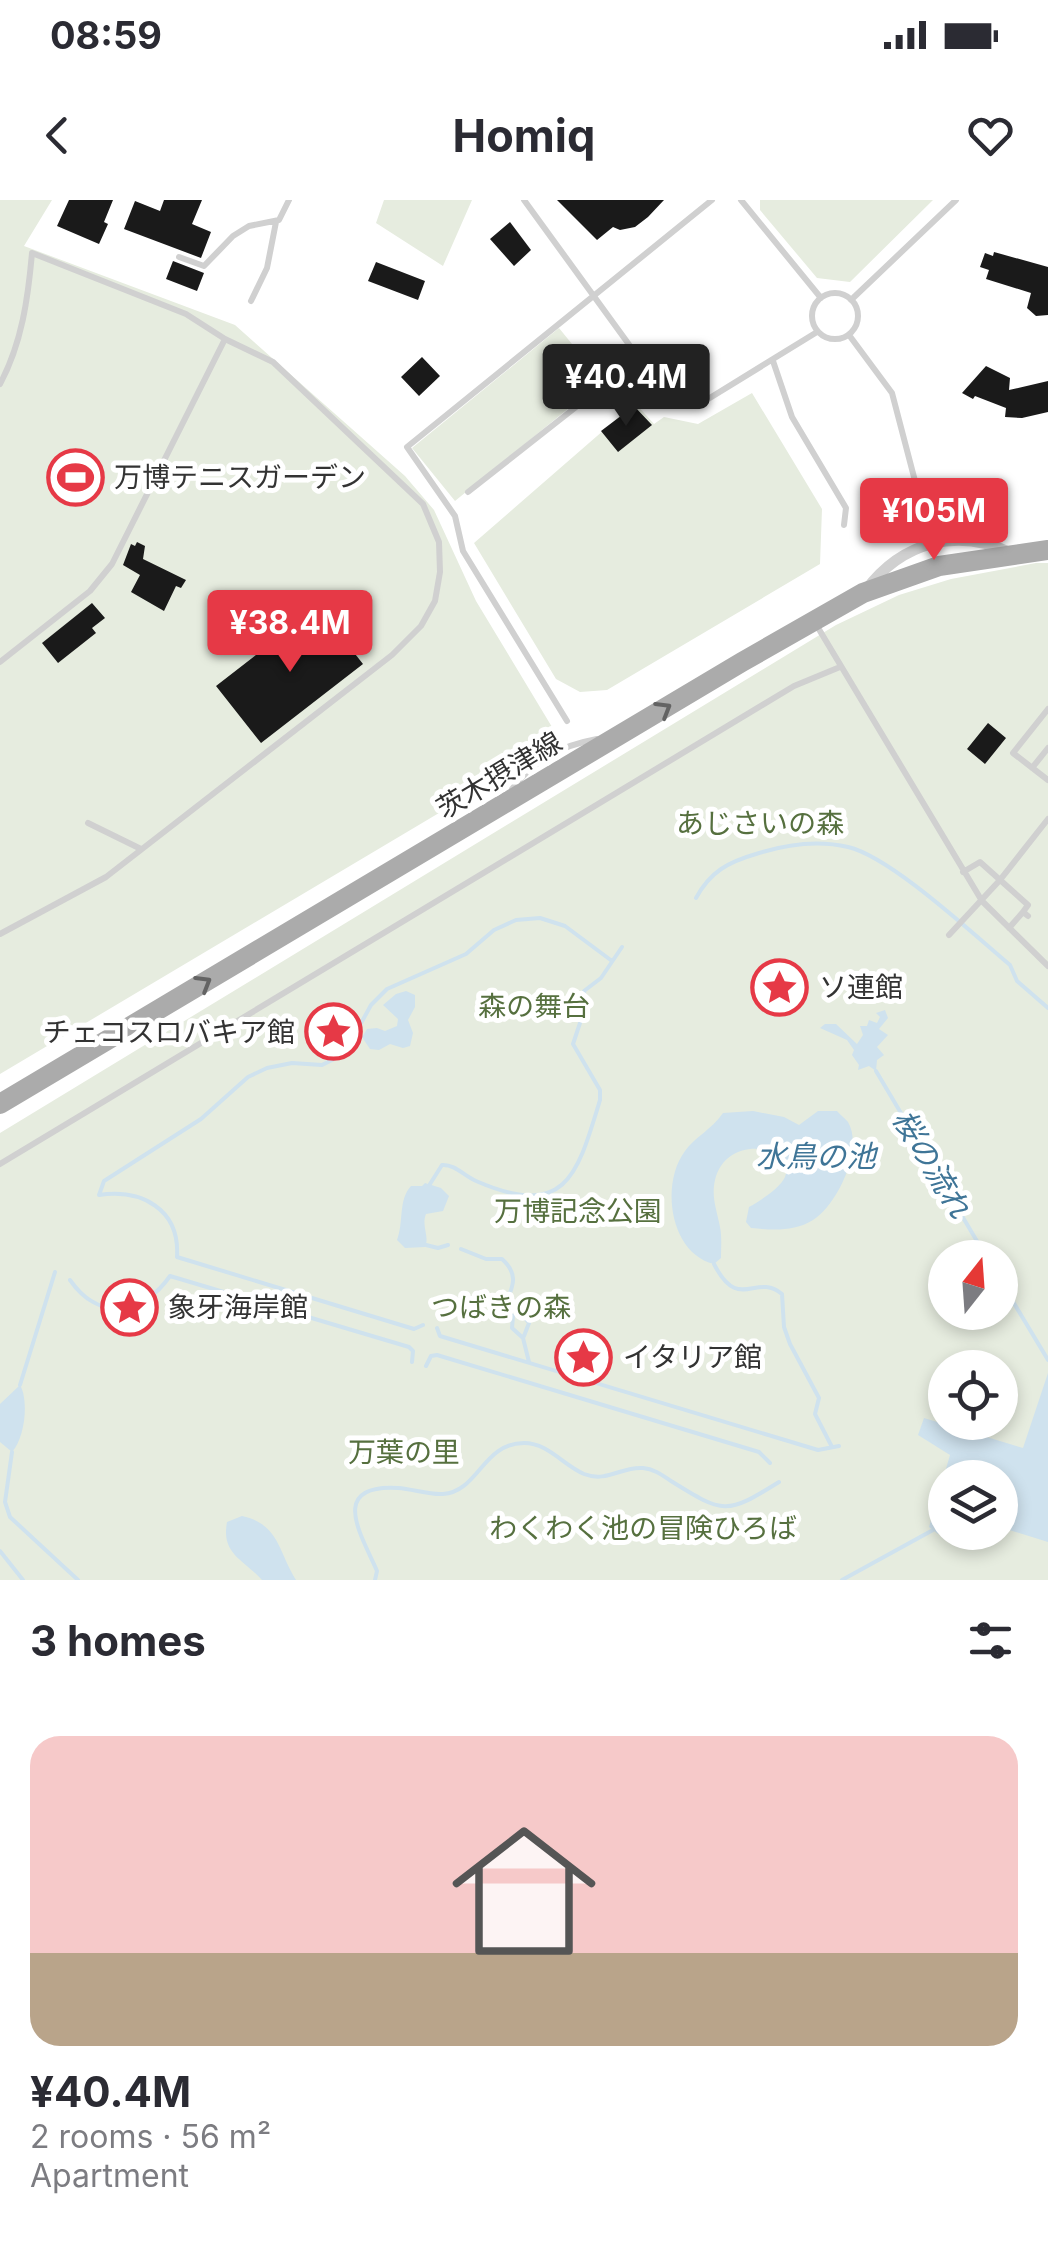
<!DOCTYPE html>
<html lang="en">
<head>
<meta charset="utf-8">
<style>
	:root { --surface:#fff; --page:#f2f2f3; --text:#2b2b33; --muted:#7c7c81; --accent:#e63946 }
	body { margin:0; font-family:Inter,"Noto Sans JP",sans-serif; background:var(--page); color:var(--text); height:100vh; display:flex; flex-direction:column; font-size:38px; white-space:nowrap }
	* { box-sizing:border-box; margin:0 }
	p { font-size:32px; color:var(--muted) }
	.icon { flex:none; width:55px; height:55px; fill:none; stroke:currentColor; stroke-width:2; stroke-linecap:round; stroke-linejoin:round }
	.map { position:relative; height:1380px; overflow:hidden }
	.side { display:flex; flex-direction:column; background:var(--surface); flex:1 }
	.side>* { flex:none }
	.needle { width:65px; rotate:17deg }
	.tools { position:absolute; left:928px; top:1040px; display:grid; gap:20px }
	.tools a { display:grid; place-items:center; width:90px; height:90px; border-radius:50%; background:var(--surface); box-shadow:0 5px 15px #0003; font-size:50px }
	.price { position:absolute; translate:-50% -85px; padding:0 22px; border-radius:10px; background:var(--accent); color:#fff; font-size:32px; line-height:65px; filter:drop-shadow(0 2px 5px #0008) }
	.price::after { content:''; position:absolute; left:50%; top:60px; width:30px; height:22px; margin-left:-15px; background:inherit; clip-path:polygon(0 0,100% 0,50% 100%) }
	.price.selected { background:#222; color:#fff }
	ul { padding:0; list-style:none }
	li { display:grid; align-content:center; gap:20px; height:530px; padding:0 30px }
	li span { display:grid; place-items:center; height:310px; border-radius:30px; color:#555 }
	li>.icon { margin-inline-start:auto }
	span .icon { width:180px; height:180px; fill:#fffc; stroke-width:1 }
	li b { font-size:42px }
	h2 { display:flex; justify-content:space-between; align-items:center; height:120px; padding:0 30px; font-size:42px }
	.status { display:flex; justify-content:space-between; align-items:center; height:70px; padding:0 50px; background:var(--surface); direction:ltr }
	.status svg { height:28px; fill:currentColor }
	header { display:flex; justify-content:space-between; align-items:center; height:130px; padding:0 30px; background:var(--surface); font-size:45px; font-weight:700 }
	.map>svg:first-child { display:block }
	.green { fill:#e6ecdf; fill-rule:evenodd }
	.water { fill:#cfe2ee }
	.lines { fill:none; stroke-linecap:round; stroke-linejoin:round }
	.stream { stroke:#cfe2ee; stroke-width:4 }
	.building { fill:#1a1a1a }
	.service { stroke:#d0d0d0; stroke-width:6 }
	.minor { stroke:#d0d0d0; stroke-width:11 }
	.primary { stroke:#ababab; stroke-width:20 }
	.oneway { stroke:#636363 }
	.labels { text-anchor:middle; stroke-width:10; stroke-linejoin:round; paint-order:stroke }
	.poi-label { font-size:28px; fill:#333; stroke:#fff; text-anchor:start }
	.street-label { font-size:28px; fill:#333; stroke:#fff }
	.park-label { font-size:28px; fill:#56703f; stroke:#fff }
	.water-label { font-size:30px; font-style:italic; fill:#3f7597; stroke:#fff }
</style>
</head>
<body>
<div class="status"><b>08:59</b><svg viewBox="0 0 49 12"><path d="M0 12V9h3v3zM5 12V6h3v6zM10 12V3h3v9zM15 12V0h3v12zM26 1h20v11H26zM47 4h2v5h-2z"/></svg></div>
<header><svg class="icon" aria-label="back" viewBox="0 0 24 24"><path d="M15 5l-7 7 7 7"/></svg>Homiq<svg class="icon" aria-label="heart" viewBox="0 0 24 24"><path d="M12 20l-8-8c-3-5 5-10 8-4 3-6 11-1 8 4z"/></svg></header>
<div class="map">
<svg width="1048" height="1380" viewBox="0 0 1048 1380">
	<rect width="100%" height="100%" fill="#fff"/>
	<path class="green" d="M 0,0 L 52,0 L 24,46 L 235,125 L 405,276 L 434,310 L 476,401 L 552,527 L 503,556 L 481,588 L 0,874 Z
		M 384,0 L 472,0 L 443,66 L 376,23 Z
		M 760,0 L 933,0 L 850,82 L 817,78 L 760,10 Z
		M 559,128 L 602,181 L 455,301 L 412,248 Z
		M 752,193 L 822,309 L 820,364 L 607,490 L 580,492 L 556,479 L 474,343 L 635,203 L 654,224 L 664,217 L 698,224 Z
		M 1036,363 L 1048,363 L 1048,1380 L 0,1380 L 0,933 L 836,425 L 899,395 L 951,379 ZM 945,1058 L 1000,1058 L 1000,1112 L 945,1112 ZM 945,1168 L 1000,1168 L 1000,1222 L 945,1222 ZM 945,1278 L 1000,1278 L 1000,1332 L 945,1332 Z"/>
	<path class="water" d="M 406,791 L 415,795 L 415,807 L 408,820 L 413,833 L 410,846 L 403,848 L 390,844 L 379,850 L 370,849 L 362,837 L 367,829 L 377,828 L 385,831 L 397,826 L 398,819 L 383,805 L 396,794 Z
		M 885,810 L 888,818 L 879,829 L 888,835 L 877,847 L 884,855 L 877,860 L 876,871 L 869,866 L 858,870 L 859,865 L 852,855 L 854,850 L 847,840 L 820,828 L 825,824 L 836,824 L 857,844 L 863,835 L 860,826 L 867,826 L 869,820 L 877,823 L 880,817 L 876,813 Z
		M 753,911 L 784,917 L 799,925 L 818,911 L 837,911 C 840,915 845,918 848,922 C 864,949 837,1005 813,1020 C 794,1032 771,1030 751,1028 L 746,1022 L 749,1007 C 760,1001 780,988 785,977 C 797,947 727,931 715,980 C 711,997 717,1011 720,1027 C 722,1036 721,1049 721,1058 L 714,1064 C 670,1054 660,984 685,951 C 695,937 711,930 723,913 Z
		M 425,983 L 441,988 L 449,996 L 443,1011 L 426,1014 C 421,1026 430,1037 425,1047 L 405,1048 L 397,1040 C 404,1022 398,1000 411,986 L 422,986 Z
		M 1048,1173 L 1048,1342 L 1000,1327 L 1000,1278 L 945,1278 L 945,1330 L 938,1334 L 929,1327 L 950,1255 L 918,1235 L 924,1218 L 1023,1248 Z
		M 20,1185 C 29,1200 25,1238 12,1252 L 0,1242 L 0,1204 Z
		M 242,1316 C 279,1324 278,1351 296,1380 L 262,1380 C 243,1359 221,1354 227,1322 Z"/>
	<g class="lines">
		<path class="stream" d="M 696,698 C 710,672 728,662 756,654 C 784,645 818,640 848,647 C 891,657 973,734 1010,765 L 1017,781 L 1048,808
			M 876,871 L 987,1058
			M 430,984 L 442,965 C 455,964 464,976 476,981 C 566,1020 577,976 600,900 L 600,890 L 573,844 L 585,808 L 584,791 L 601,778 L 622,747
			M 426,1045 L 438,1048 L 448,1045
			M 461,1049 L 486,1059 L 502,1059 C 522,1077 510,1090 504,1109 L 513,1116 L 512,1128 L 523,1138 L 529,1162
			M 714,1064 C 739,1113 755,1072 782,1094 L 784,1127 L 790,1144 L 819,1198 L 815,1214 L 832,1247
			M 70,1080 C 99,1122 143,1115 170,1076 L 409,1147 L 413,1151 L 412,1162
			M 1000,1080 L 1048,1160
			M 510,1099 L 529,1123 L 524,1136
			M 423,1125 L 414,1129 L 177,1057 C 180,1009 142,989 99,995 L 104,981 L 201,919 L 248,877 L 267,868 L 292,863 L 322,865 L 338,857 L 348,847 L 371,805 L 387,789 L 466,754 L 494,730 L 516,720 L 540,718 L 565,726 L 612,761
			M 437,1128 L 440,1136 L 818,1250 L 839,1246
			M 426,1166 L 431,1156 L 437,1155 L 759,1252 L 770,1263
			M 20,1185 L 55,1072
			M 12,1252 L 5,1302 L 10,1317 L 78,1380
			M 0,1351 L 23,1380
			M 375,1380 L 377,1371 C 361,1334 328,1284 398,1288 C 413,1289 429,1295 443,1294 C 478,1292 483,1243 524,1243 C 548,1243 563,1265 584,1274 C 607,1283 622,1266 643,1268 C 654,1269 662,1275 671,1281 C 724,1314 726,1315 779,1282
			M 842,1380 L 933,1330"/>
	</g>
	<path class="building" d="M 69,0 L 113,0 L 104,22 L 108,24 L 99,44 L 57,26 Z
		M 164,0 L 202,0 L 192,24 L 211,32 L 201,58 L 124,29 L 135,1 L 160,11 Z
		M 557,0 L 664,0 L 648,17 L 635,27 L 620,30 L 613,27 L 597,40 Z
		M 510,22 L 531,50 L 514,66 L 490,39 Z
		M 994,52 L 1048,67 L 1048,115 L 1036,116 L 1027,108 L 1031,93 L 986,79 L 989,70 L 980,67 L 985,53 L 993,56 Z
		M 173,61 L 204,73 L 197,91 L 166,79 Z
		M 376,62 L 425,81 L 418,100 L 368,81 Z
		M 422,157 L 440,176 L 419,196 L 401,177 Z
		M 986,166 L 1010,178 L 1009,190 L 1048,181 L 1048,212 L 1022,218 L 1005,217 L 1006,208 L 975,196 L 973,199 L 962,193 Z
		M 634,206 L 652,225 L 618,252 L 601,231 Z
		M 137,342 L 145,346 L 143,359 L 186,380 L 181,388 L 176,386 L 164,411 L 131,392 L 140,375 L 123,365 L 131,344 L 135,346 Z
		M 92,403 L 105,418 L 92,428 L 96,433 L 58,463 L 42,443 Z
		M 318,407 L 363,464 L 261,543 L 216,486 Z
		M 988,523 L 1006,538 L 985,564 L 967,549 Z"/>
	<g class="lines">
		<path class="service" d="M 524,0 L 670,201 L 688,206 L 700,204 L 817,132
			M 741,0 L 821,98
			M 179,57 L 204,66 L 233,36 L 249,26 L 279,20 L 289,0
			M812 116a23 23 0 1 1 46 0a23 23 0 1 1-46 0Z
			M 851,100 L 956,0
			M 251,101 L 267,68 L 276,22
			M 849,135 L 892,193 L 931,342
			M 773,161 L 792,217 L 846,308 L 844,325
			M 0,184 C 22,143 28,98 32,53 L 186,114 L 225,139
			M 468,292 L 637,159
			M 817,426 L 982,701 L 1048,766
			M 0,462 L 90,391 L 112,364 L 225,139 L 273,162 L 423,304 L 439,342 L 440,372 L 435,401 L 421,426 L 392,455 L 106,677 L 0,734
			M 1048,509 L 1013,553 L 1048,580
			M 567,521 L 463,351 L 455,316 L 407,247 L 712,0
			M 1032,568 L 1048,548
			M 512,589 C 535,559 560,546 597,539
			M 88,623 L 141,649
			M 963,672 L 980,662 L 1028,705 L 1023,712
			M 1009,728 L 1023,712 L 1028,716
			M 949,735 L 1000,680 L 1048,619
			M 0,964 L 794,486 L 840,467"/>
		<path class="minor" d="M 866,390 C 902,342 957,327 1011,353"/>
		<path class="primary" d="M 0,904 L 742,462 L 863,393 L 939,366 L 1048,350"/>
	</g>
	<defs><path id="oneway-chevron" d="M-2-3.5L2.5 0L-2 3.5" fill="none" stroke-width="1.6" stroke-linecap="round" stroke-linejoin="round" transform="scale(2.5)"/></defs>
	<g class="oneway">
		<use href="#oneway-chevron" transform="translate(664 509) rotate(-31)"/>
		<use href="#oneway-chevron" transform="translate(204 783) rotate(-31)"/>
	</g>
	<defs>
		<symbol id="stadium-ring" viewBox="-11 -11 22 22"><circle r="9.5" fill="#fff" stroke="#e63946" stroke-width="1.5"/><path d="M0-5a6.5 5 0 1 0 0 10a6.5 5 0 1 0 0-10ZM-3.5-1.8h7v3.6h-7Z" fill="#e63946"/></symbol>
		<symbol id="sight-ring" viewBox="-11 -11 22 22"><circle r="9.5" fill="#fff" stroke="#e63946" stroke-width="1.5"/><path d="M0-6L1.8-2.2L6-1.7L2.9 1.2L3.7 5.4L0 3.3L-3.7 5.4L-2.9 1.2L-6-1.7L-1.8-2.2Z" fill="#e63946"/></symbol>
	</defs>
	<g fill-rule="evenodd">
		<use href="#stadium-ring" x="44" y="246" width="63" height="63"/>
		<use href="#sight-ring" x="748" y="756" width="63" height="63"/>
		<use href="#sight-ring" x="302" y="800" width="63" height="63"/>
		<use href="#sight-ring" x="98" y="1076" width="63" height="63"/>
		<use href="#sight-ring" x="552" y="1126" width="63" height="63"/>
	</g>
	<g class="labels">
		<g class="poi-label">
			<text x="114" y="287">万博テニスガーデン</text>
			<text x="819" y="797">ソ連館</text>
			<text x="295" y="842" text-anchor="end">チェコスロバキア館</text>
			<text x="168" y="1117">象牙海岸館</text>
			<text x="623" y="1167">イタリア館</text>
		</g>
		<g class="street-label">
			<text transform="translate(499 575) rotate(-31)" y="10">茨木摂津線</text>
		</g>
		<g class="park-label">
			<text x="760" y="633">あじさいの森</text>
			<text x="534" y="816">森の舞台</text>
			<text x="578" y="1021">万博記念公園</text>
			<text x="501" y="1117">つばきの森</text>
			<text x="404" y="1262">万葉の里</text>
			<text x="643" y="1338">わくわく池の冒険ひろば</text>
		</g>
		<g class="water-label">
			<text x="816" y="967">水鳥の池</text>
			<text transform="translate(931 964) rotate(59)" y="10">桜の流れ</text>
		</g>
	</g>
</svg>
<div class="tools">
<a><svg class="needle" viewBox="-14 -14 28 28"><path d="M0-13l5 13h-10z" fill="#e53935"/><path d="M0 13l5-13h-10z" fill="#7c7c81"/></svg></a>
<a><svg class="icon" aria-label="locate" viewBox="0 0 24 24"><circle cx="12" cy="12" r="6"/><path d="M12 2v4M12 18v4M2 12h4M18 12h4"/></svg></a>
<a><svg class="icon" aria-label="layers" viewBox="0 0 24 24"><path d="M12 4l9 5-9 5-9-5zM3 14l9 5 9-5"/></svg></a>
</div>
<b class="price selected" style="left:626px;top:229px">¥40.4M</b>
<b class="price" style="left:934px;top:363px">¥105M</b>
<b class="price" style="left:290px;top:475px">¥38.4M</b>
</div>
<section class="side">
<h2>3 homes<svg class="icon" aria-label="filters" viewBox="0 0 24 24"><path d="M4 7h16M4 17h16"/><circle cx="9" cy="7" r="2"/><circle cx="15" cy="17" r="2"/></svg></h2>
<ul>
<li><span style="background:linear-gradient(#f6c9c9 70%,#b9a48a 0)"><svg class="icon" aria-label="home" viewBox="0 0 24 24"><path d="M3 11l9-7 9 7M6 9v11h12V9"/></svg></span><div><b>¥40.4M</b><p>2 rooms · 56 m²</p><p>Apartment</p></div></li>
</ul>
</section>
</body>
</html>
